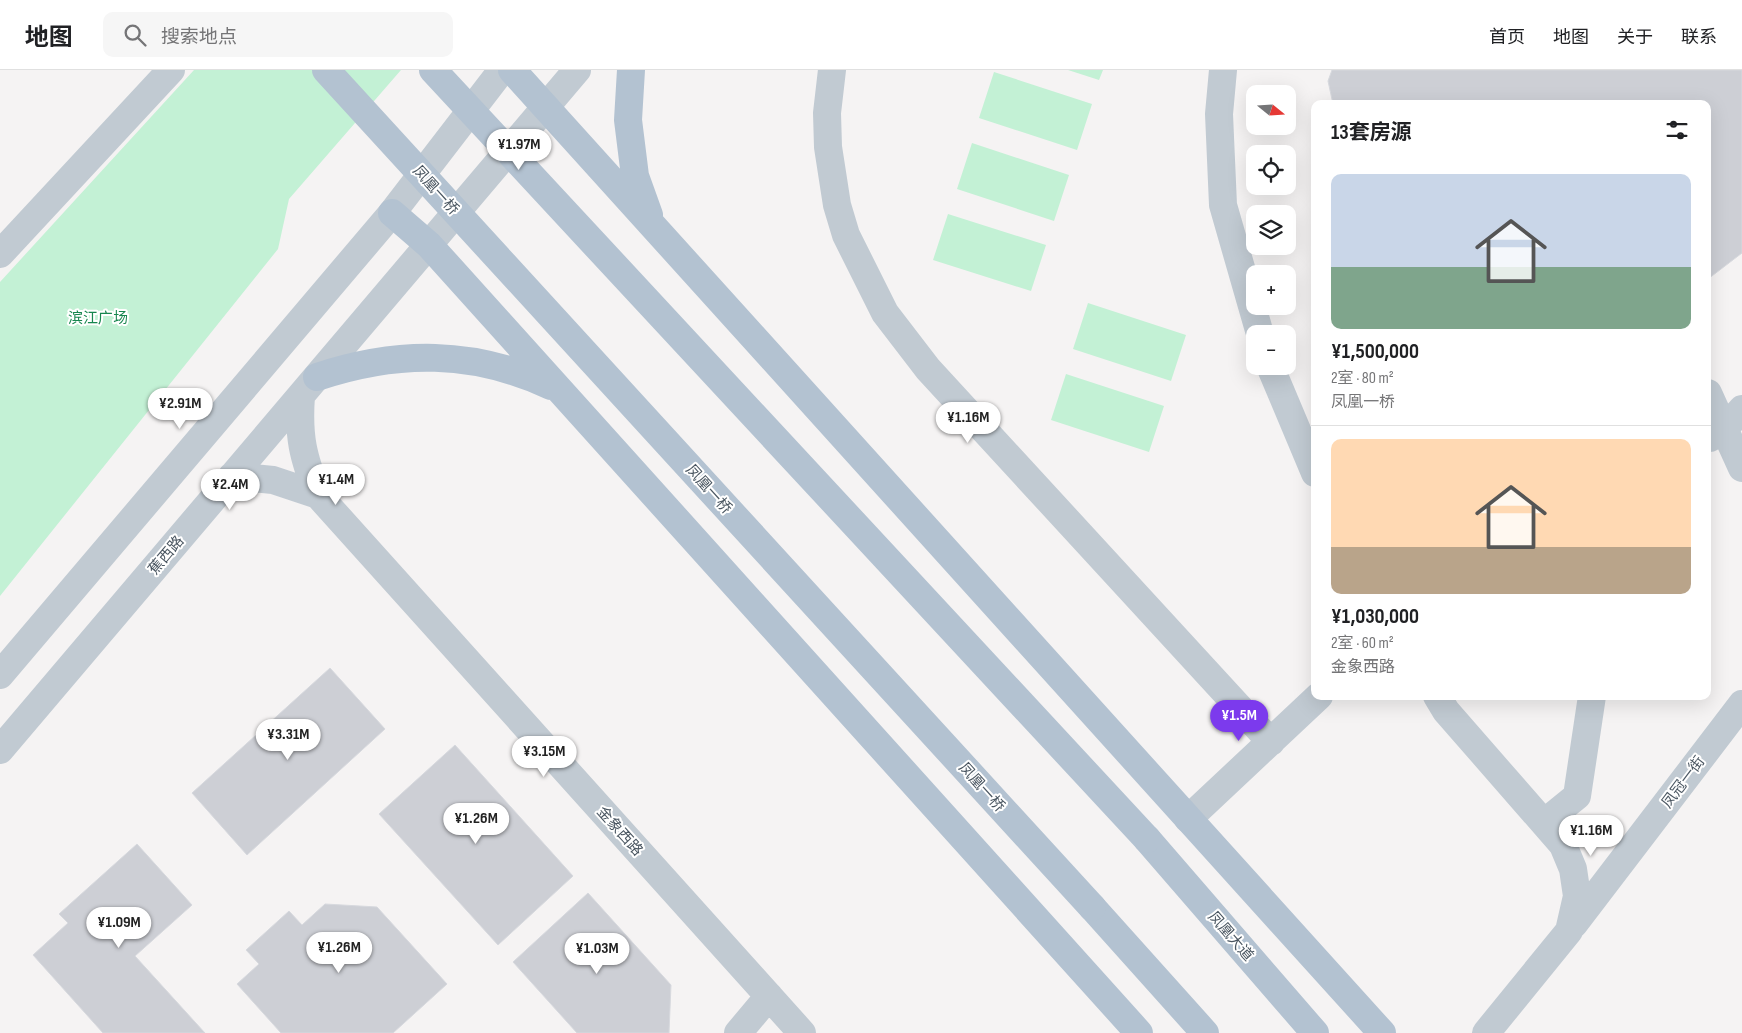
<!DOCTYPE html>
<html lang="zh">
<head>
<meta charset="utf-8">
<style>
	:root { --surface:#fff; --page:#f6f6f6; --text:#202124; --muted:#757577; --line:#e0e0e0; --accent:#7c3aed }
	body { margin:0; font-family:"Sofia Sans Condensed","Noto Sans SC",sans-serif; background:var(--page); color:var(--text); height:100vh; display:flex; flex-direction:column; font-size:19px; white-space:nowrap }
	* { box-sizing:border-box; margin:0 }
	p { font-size:16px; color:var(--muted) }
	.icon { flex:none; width:28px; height:28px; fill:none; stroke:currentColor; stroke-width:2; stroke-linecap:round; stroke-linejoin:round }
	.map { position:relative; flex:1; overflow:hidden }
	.drawer { position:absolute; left:1311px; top:30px; width:400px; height:600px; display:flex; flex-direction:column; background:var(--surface); border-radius:10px; box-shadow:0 5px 20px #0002 }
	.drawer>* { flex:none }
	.needle { width:32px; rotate:108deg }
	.buttons { position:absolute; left:1246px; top:15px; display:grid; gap:10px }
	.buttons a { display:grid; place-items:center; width:50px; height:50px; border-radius:10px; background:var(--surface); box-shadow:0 5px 20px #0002; font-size:25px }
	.price { position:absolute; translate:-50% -42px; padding:0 11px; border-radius:18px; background:#fff; color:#222; font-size:16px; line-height:32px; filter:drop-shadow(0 1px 2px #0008) }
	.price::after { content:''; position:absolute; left:50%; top:30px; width:15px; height:11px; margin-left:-8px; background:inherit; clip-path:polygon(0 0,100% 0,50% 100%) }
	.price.selected { background:var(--accent); color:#fff }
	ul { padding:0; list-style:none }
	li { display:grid; align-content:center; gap:10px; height:265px; padding:0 20px }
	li+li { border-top:1px solid var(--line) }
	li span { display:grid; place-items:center; height:155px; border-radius:10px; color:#555 }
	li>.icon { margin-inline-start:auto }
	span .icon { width:90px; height:90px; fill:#fffc; stroke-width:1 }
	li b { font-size:21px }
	h2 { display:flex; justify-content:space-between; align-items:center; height:60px; padding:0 20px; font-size:21px }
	header { display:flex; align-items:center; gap:30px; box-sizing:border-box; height:70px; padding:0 25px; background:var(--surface); border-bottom:1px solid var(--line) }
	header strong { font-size:24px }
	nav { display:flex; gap:28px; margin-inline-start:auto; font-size:18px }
	.search { width:350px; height:45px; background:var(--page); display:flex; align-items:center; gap:12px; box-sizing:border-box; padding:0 18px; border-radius:10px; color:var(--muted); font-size:19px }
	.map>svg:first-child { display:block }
	.green { fill:#c3f1d5 }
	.building { fill:#cdcfd5; stroke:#d7d9de }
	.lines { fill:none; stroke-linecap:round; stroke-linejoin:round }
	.minor { stroke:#c1cad2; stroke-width:28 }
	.major { stroke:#b3c2d1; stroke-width:28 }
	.major-bridge { stroke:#b3c2d1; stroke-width:28 }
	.labels { text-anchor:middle; stroke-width:4; stroke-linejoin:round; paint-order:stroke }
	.street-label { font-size:15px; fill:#4a5661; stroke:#fff }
	.park-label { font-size:15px; fill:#17864f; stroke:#fff }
</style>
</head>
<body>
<header>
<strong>地图</strong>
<div class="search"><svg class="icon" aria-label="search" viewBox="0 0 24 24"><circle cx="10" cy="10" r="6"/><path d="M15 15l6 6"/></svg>搜索地点</div>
<nav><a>首页</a><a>地图</a><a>关于</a><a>联系</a></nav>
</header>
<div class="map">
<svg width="1742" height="963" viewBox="0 0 1742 963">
	<rect width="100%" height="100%" fill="#f5f3f3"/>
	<path class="green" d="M 194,0 L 401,0 L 289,129 L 278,179 L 0,526 L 0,212 Z
		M 1068,0 L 1103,0 L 1099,10 Z
		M 994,2 L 1092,34 L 1077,80 L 979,48 Z
		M 972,73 L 1069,105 L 1054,151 L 957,119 Z
		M 948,144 L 1046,175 L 1031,221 L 933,190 Z
		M 1088,233 L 1186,265 L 1171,311 L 1073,279 Z
		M 1066,304 L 1164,336 L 1149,382 L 1051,350 Z"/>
	<path class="building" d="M 1332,0 L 1742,0 L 1742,183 L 1708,209 L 1708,34 L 1333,34 L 1328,11 Z
		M 330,598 L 385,659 L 247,785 L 192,723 Z
		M 455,675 L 573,806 L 498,875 L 379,744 Z
		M 137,774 L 192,835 L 135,886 L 205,963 L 103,963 L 33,885 L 68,853 L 59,844 Z
		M 588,823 L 671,915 L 669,963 L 577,963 L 513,892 Z
		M 325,834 L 377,837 L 447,914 L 393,963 L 281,963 L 237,914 L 259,894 L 246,880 L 289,841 L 302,855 Z"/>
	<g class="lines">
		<path class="minor" d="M 832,0 L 827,43 L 828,77 L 837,135 L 846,165 L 885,243 L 928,299 L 1271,672
			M 1223,0 L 1219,44 L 1223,135 L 1260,264
			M 0,184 L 171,0
			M 1270,296 L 1315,403
			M 1708,323 L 1742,398
			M 1710,368 L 1724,359 L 1742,339
			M 232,406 L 273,410 L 318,425 C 303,387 298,367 301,326
			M 318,425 L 802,963
			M 0,605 L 392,143 L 502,0
			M 1437,626 L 1446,641 L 1563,775 L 1573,799 L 1577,826 L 1569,861 L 1486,963
			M 0,680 L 577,0
			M 1188,749 L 1319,626
			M 1545,752 L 1577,726 L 1592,626
			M 1574,854 L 1742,634
			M 738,963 L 769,926"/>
		<path class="major" d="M 512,0 L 1382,963
			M 631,0 L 628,50 L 635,106 L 649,145
			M 392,143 L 429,175 L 1139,963
			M 317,307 C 398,280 473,280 551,316
			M 1147,769 L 1315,963
			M 1092,837 L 1205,963"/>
		<path class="major-bridge" d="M 326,0 L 1092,837
			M 433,0 L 1147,769"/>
	</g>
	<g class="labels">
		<g class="street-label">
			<text transform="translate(436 120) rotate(48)" y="5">凤凰一桥</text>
			<text transform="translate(709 419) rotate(48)" y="5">凤凰一桥</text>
			<text transform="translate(166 485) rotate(-50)" y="5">蕉西路</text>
			<text transform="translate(1683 712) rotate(-53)" y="5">凤冠一街</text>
			<text transform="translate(982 717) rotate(48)" y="5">凤凰一桥</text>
			<text transform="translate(620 761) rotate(48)" y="5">金象西路</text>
			<text transform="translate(1231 866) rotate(49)" y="5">凤凰大道</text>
		</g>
		<g class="park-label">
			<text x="98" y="253">滨江广场</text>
		</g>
	</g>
</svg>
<div class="buttons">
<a><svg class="needle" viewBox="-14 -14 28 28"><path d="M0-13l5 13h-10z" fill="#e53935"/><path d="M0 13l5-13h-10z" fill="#757577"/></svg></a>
<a><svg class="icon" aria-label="locate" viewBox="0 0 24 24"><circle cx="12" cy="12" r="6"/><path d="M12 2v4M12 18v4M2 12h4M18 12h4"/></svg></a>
<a><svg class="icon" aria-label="layers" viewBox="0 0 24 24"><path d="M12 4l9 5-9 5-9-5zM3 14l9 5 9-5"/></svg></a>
<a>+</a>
<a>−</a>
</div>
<b class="price" style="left:519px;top:101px">¥1.97M</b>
<b class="price" style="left:180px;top:360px">¥2.91M</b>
<b class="price" style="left:968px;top:374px">¥1.16M</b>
<b class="price" style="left:336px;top:436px">¥1.4M</b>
<b class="price" style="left:230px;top:441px">¥2.4M</b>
<b class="price selected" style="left:1239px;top:672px">¥1.5M</b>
<b class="price" style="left:288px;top:691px">¥3.31M</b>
<b class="price" style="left:544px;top:708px">¥3.15M</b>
<b class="price" style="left:476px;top:775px">¥1.26M</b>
<b class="price" style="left:1591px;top:787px">¥1.16M</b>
<b class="price" style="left:119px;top:879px">¥1.09M</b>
<b class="price" style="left:339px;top:904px">¥1.26M</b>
<b class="price" style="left:597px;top:905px">¥1.03M</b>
<section class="drawer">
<h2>13套房源<svg class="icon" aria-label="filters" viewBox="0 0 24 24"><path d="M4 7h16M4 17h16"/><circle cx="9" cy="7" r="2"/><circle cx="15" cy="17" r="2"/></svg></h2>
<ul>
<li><span style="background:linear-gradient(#c9d6e8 60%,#7fa58c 0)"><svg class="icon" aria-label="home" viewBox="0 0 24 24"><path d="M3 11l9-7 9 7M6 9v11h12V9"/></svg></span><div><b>¥1,500,000</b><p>2室 · 80 m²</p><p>凤凰一桥</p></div></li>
<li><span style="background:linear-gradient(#ffd9b3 70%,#b9a48a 0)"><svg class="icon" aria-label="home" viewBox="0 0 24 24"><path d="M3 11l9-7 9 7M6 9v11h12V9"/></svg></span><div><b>¥1,030,000</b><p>2室 · 60 m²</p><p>金象西路</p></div></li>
</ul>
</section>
</div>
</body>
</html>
